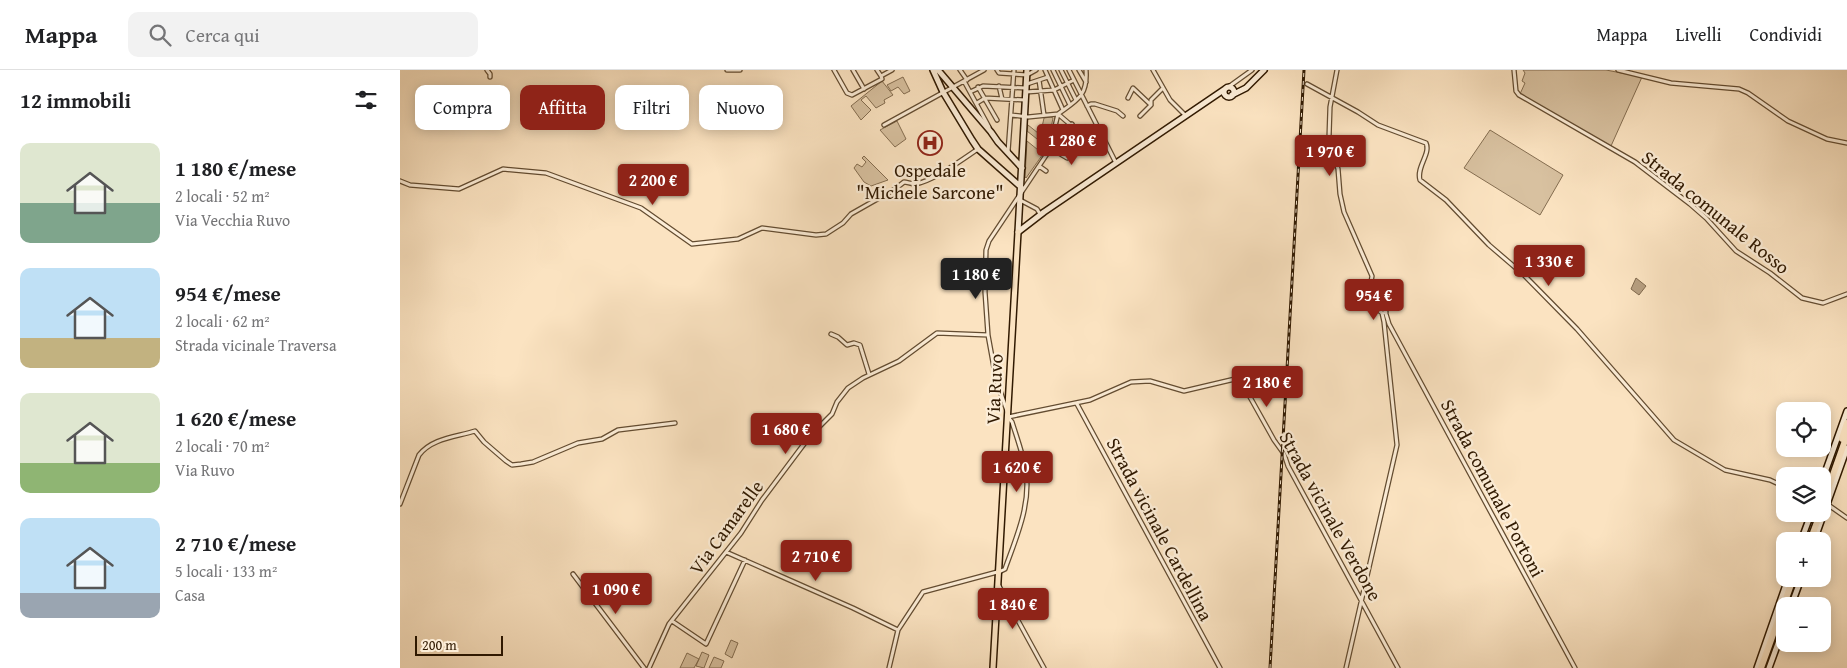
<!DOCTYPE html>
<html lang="it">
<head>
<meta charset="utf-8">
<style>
	:root { --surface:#fff; --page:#f2f2f2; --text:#202124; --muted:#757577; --line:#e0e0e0; --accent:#8f2418 }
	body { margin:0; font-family:"Gentium Book Plus",serif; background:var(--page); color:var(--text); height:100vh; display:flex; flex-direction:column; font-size:19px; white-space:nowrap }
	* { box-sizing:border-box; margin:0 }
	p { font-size:16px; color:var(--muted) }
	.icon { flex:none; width:28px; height:28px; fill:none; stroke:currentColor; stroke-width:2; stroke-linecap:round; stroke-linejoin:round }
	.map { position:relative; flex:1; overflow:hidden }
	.drawer { display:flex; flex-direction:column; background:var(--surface); width:400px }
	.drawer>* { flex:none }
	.guide { position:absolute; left:15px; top:15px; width:475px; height:45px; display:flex; gap:10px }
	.fabs { position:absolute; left:1376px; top:332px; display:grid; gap:10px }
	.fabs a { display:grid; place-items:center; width:55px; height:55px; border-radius:10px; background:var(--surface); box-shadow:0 2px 12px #0003; font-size:25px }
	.scale { position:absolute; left:15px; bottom:12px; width:88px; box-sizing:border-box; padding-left:5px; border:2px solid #301901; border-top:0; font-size:14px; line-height:18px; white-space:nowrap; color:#301901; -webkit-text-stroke:4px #fcedd7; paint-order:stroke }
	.price { position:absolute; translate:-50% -42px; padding:0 11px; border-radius:5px; background:var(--accent); color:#fff; font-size:16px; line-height:32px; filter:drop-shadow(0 1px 2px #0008) }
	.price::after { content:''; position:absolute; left:50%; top:30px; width:15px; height:11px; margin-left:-8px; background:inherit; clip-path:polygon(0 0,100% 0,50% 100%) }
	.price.selected { background:#222; color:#fff }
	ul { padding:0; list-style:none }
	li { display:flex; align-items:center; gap:15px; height:125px; padding:0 20px }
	li span { display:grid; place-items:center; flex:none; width:140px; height:100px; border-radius:10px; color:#555 }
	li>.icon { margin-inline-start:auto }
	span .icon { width:60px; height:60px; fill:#fffc; stroke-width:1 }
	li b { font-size:21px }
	h2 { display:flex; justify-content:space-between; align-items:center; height:60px; padding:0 20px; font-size:21px }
	.tag { padding:0 18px; border-radius:10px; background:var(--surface); box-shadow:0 2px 12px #0003; font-size:18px; line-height:45px }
	.tag.selected { background:var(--accent); color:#fff }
	header { display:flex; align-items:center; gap:30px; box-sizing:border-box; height:70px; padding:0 25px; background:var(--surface); border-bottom:1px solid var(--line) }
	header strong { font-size:24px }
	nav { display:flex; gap:28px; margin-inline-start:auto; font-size:18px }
	.search { width:350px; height:45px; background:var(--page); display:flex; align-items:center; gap:12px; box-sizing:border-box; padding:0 18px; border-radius:10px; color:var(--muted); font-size:19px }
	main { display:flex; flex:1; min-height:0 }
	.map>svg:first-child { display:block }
	.green { fill:#d8c1a0; stroke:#846d50 }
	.water { fill:#b69e80; stroke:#80694d }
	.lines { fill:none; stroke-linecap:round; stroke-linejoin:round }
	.street-casing { stroke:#634c31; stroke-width:5.5 }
	.secondary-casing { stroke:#301901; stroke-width:8 }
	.primary-casing { stroke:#301901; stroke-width:8 }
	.highway-casing { stroke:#301901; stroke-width:9 }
	.street { stroke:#fcedd7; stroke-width:3 }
	.secondary { stroke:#fcedd7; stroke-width:5 }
	.primary { stroke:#fbe3c1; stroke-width:5 }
	.highway { stroke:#fbe3c1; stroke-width:6 }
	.rail-casing { stroke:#301901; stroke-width:3 }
	.rail { stroke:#fcedd7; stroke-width:1; stroke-dasharray:4; stroke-linecap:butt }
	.labels { text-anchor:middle; stroke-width:4.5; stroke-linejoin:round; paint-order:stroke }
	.poi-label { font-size:19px; fill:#301901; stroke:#fcedd7 }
	.street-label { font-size:19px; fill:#301901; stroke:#fcedd7 }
</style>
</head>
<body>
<header>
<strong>Mappa</strong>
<div class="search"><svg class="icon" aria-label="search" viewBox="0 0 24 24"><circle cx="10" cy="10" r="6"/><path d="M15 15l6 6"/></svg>Cerca qui</div>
<nav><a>Mappa</a><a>Livelli</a><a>Condividi</a></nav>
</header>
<main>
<section class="drawer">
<h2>12 immobili<svg class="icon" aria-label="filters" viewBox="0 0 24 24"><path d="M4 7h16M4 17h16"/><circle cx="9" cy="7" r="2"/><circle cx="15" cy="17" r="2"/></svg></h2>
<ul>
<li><span style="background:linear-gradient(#dfe7d0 60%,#7fa58c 0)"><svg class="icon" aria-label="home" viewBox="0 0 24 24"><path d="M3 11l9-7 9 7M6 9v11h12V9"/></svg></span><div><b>1 180 €/mese</b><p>2 locali · 52 m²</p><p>Via Vecchia Ruvo</p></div></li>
<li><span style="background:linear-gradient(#bfe0f5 70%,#c2b280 0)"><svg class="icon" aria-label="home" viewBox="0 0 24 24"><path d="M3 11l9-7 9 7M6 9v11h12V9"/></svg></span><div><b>954 €/mese</b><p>2 locali · 62 m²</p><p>Strada vicinale Traversa</p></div></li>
<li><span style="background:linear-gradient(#dfe7d0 70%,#8fb573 0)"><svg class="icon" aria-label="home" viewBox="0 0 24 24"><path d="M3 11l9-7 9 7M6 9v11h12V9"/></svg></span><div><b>1 620 €/mese</b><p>2 locali · 70 m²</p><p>Via Ruvo</p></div></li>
<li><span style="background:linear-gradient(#bfe0f5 75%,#9aa5b1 0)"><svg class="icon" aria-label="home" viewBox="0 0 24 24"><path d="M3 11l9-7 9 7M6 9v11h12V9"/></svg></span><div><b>2 710 €/mese</b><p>5 locali · 133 m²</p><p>Casa</p></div></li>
</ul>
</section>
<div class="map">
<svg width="1447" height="598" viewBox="0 0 1447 598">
	<rect width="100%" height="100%" fill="#fbe3c1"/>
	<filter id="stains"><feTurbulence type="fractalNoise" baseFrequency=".004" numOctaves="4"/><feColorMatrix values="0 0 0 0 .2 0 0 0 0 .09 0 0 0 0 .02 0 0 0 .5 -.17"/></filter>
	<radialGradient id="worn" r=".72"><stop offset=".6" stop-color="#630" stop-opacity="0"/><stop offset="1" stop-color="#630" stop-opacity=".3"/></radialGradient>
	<path class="green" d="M 1123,0 L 1206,0 L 1242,7 L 1211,76 L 1120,24 L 1125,13 L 1122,11 L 1125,3 Z
		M 503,7 L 510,21 L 504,24 L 498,17 L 491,21 L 487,15 Z
		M 482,11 L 493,25 L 484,30 L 485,33 L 476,38 L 466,26 L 461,30 L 471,40 L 461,50 L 451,36 Z
		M 651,47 L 653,48 L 650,63 L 642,57 L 644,48 Z
		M 497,51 L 506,69 L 495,77 L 480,60 Z
		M 628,55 L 648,71 L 647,77 L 627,61 Z
		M 1090,60 L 1163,105 L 1140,145 L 1064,98 Z
		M 627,71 L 643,84 L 626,108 L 625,107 Z
		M 464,86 L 488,110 L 471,116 L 464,112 L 454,98 L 457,94 L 462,97 L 466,92 L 462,88 Z
		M 331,570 L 338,573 L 332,588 L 325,584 Z
		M 302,582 L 309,585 L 304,598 L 296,596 Z
		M 287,583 L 299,589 L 294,598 L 280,598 Z
		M 314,587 L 324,591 L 321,598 L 309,598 Z"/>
	<path class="water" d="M 1236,208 L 1246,216 L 1239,225 L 1231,219 Z"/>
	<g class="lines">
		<defs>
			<path id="street" d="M 87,0 L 90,4 L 90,7
				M 327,0 L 340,0
				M 434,0 L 447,23 L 452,25 L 482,9 L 481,6 L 492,0
				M 453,0 L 464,19
				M 477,0 L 481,6
				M 560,0 L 567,10
				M 597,0 L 599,3 L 627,5 L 636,0
				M 645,0 L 663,40
				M 653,0 L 670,35
				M 661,0 L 676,30
				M 669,0 L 716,93
				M 679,0 L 686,12
				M 753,0 L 770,30 L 785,45
				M 937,0 L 930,37 L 929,67 L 938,99 L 940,124 L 944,142 L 972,206 L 971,212 L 964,228 L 982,243
				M 1114,0 L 1116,21 L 1119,25 L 1235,92 L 1290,134 L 1306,148 L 1336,181 L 1370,203 L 1402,228 L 1423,233 L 1447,224
				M 1218,0 L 1271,13 L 1339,19 L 1348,23 L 1388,51 L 1427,69 L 1447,73
				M 639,10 L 644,45
				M 564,11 L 589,57
				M 627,14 L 648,7
				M 907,14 L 958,42 L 978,55 L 1026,73 C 1031,84 1016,97 1020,110 L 1046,130 L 1089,175 L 1124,205 L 1177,259 L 1274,370 L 1325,400 L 1370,410 L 1385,417
				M 599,16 L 602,29
				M 578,17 L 597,50
				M 827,18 L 852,0
				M 570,22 L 583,16 L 625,18
				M 626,22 L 654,20 L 674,10
				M 728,28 L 733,18 L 751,35 L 751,30 L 762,19
				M 577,33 L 585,28 L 625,30
				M 687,36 L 691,34 L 695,34 L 717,41 L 723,46
				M 611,45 L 628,47 L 658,44
				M 740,46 L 751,35
				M 484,55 L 584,0
				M 650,78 L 667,88 L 686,68 L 658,44
				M 656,81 L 664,78 L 672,70 L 666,63 L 672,54
				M 608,82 L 614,0
				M 639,96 L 646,101
				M 0,111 L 10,115 L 59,119 L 103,99 L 146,103 L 241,138 L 292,174 L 338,169 L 362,158 L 416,165 L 426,164 L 443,153 L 451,144 L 495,119 L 504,112 C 507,112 511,114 515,114 C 532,112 563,89 578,79
				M 620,130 L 637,139 L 640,144
				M 971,212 L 980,224 L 989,254 L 1175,598
				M 984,252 L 982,243 L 986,242
				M 431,264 L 438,267 L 447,275 L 454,273 L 460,275 L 469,304
				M 677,334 L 820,598
				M 607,341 L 596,309 L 588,265 L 585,222 L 586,180 L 589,171 L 649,81 L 658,44 C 677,30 688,26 686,0
				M 0,434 L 19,385 C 32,368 56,367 75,361 L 84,372 L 106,391 L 112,395 L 121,394 L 133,392 L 178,373 L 202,369 L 218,360 L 275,353
				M 1427,434 L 1447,448
				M 326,482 L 453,538 L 498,560
				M 173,504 L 244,598
				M 598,514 L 644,598
				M 272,551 L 306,574 L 345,490
				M 249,598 L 269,554 L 341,463 L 362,430 L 410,366 L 432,344 L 437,332 L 448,318 L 463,308 L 499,291 L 537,263 L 588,265
				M 489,598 L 498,560 L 523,522 L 601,501 L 605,499 C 616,468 631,435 626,401 C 623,384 617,368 612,352 L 608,347 L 690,330 L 731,312 L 750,311 L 784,321 L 835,309 L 841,311 L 874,370 L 884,384 L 888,396 L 998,598
				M 946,598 L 997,375 L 984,252"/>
			<path id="secondary" d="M 533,0 L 543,22 L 572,70 L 578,79 L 621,117
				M 538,0 L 591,62 L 598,72 L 622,98
				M824 22a5 5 0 1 1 10 0a5 5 0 1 1-10 0Z
				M 832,25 L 846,18 L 864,0
				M 618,162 L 644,142 L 825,19
				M 618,162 L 627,0
				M 1422,411 L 1447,341
				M 1401,471 L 1411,444
				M 1414,471 L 1447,378
				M 1391,536 L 1401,509
				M 1357,598 L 1388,509
				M 1369,598 L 1385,554"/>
			<path id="primary" d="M 593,598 L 618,162"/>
			<path id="highway" d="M 1442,369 L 1447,353
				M 1422,436 L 1447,365
				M 1410,471 L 1420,444
				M 1361,598 L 1393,509"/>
		</defs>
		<use href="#street" class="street-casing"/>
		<use href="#secondary" class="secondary-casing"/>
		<use href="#primary" class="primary-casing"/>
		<use href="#highway" class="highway-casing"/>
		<use href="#street" class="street"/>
		<use href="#secondary" class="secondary"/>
		<use href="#primary" class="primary"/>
		<use href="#highway" class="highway"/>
		<defs>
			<path id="rail" d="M 870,598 L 904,0"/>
		</defs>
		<use href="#rail" class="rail-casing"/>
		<use href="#rail" class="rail"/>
	</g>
	<defs>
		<symbol id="hospital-ring" viewBox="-11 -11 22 22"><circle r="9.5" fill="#fcedd7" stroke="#8f2418" stroke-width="1.5"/><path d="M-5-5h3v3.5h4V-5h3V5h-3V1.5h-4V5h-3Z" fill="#8f2418"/></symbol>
	</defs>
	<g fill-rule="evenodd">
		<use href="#hospital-ring" x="516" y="59" width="28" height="28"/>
	</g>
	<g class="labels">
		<g class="poi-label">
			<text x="530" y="107">Ospedale<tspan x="530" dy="22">"Michele Sarcone"</tspan></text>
		</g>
		<g class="street-label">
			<text transform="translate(1316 142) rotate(39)" y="7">Strada comunale Rosso</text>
			<text transform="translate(594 319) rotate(-87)" y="7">Via Ruvo</text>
			<text transform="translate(1093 418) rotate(62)" y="7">Strada comunale Portoni</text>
			<text transform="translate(931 446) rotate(61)" y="7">Strada vicinale Verdone</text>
			<text transform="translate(326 457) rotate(-54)" y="7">Via Camarelle</text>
			<text transform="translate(760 459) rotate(62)" y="7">Strada vicinale Cardellina</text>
		</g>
	</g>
	<rect width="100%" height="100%" filter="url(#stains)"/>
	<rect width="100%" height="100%" fill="url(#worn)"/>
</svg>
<div class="fabs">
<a><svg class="icon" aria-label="locate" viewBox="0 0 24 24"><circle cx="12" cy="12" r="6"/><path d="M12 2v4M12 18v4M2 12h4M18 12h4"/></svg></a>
<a><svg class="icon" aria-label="layers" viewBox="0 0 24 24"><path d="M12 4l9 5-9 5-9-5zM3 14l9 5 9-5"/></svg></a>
<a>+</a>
<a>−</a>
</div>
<div class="scale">200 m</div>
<b class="price" style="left:672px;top:96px">1 280 €</b>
<b class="price" style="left:930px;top:107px">1 970 €</b>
<b class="price" style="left:253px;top:136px">2 200 €</b>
<b class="price" style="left:1149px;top:217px">1 330 €</b>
<b class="price selected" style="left:576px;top:230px">1 180 €</b>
<b class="price" style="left:974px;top:251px">954 €</b>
<b class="price" style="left:867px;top:338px">2 180 €</b>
<b class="price" style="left:386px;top:385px">1 680 €</b>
<b class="price" style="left:617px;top:423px">1 620 €</b>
<b class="price" style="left:416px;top:512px">2 710 €</b>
<b class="price" style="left:216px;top:545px">1 090 €</b>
<b class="price" style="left:613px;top:560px">1 840 €</b>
<div class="guide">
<a class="tag">Compra</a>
<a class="tag selected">Affitta</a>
<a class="tag">Filtri</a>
<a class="tag">Nuovo</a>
</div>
</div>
</main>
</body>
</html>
